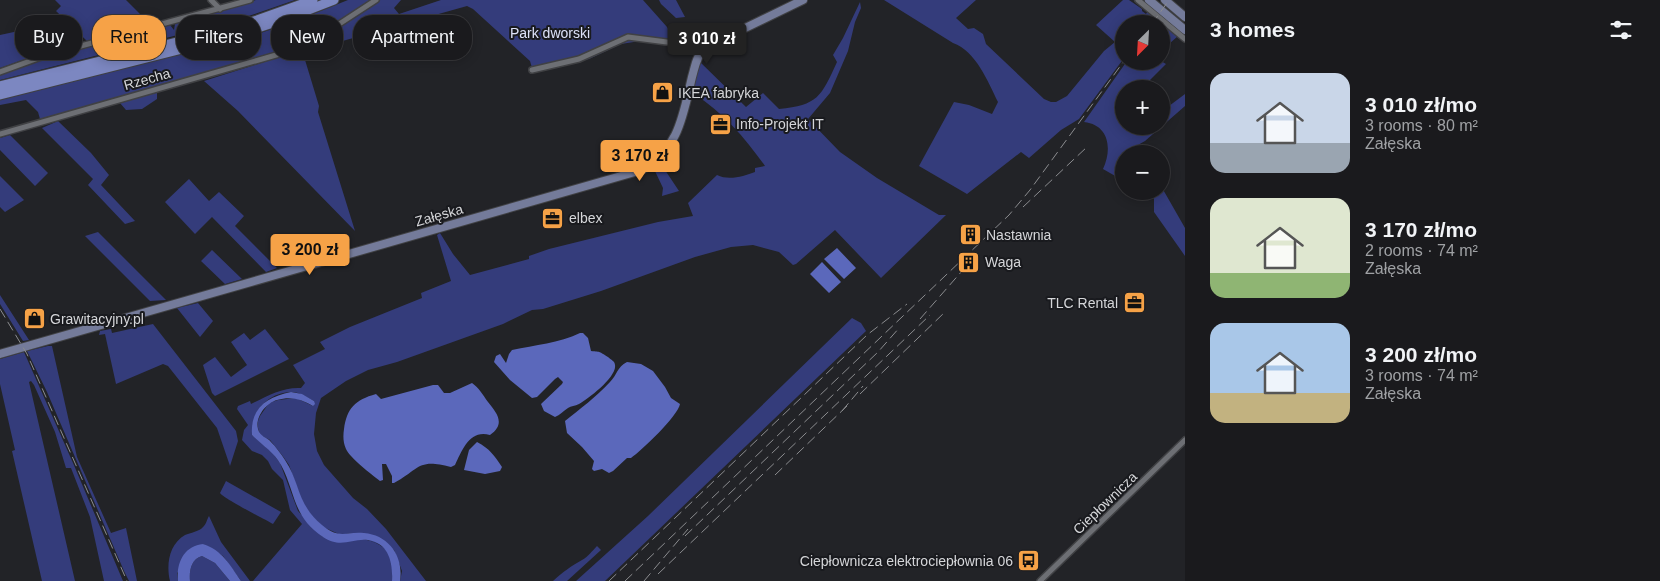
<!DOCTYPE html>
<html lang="en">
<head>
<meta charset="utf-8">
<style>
	:root { --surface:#1a1a1d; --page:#232326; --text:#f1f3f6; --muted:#9fa1a4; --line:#38383b; --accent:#f6a247 }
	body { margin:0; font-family:Arial,sans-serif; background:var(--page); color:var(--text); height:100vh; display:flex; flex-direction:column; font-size:19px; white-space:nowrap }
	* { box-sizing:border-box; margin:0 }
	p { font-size:16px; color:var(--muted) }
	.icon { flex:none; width:28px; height:28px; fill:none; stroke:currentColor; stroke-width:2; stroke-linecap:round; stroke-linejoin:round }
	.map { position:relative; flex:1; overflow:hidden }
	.drawer { display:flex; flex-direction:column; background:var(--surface); width:475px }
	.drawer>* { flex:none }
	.banner { position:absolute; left:15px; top:15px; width:475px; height:45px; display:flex; gap:10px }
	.needle { width:32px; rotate:204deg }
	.buttons { position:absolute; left:1115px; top:15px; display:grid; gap:10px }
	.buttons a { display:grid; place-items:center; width:55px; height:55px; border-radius:50%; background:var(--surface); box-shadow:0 2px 12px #0003,0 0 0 1px var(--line); font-size:25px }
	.price { position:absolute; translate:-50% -42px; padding:0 11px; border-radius:5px; background:var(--accent); color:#111; font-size:16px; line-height:32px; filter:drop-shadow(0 1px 2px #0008) }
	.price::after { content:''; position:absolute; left:50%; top:30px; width:15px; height:11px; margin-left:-8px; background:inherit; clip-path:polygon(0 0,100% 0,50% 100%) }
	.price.on { background:#222; color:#fff }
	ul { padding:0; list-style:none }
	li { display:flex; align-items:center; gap:15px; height:125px; padding:0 25px }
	li span { display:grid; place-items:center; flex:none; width:140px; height:100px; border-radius:15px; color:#555 }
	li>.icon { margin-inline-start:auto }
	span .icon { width:60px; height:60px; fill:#fffc; stroke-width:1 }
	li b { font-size:21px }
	h2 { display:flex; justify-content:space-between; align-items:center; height:60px; padding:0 25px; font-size:21px }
	.tag { padding:0 18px; border-radius:20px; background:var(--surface); box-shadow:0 2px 12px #0003,0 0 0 1px var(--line); font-size:18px; line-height:45px }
	.tag.on { background:var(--accent); color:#111 }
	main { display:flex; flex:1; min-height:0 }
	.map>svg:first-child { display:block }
	.green { fill:#343c7b }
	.water { fill:#5b68bb }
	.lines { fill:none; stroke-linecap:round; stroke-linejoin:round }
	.street-casing { stroke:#404144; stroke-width:8 }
	.secondary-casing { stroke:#404144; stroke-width:10 }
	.primary-casing { stroke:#404144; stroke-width:11 }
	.street { stroke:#6d6f74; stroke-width:5 }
	.secondary { stroke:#747b9a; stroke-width:8 }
	.primary { stroke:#7c87c1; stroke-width:9 }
	.rail { stroke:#8b8c8f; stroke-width:1; stroke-dasharray:10 5; stroke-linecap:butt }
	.labels { text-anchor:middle; stroke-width:4; stroke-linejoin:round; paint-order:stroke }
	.park-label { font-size:14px; fill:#dde2f9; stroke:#191a1e }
	.street-label { font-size:14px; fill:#d5d6d9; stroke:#191a1e }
	.poi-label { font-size:14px; fill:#d5d6d9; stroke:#191a1e; text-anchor:start }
</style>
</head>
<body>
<main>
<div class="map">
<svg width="1185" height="581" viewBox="0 0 1185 581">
	<rect width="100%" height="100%" fill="#222327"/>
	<path class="green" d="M 55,0 L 126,0 L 151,25 L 87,41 L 56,11 L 61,6 Z
		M 256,0 L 295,0 L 237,20 L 0,80 L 0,73 L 66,52 L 149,30 L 153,36 L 154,30 L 170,25 L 174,30 L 175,24 Z
		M 348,0 L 371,0 L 314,38 L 290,49 L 40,119 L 38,112 L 26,100 L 0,105 L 0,100 L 252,36 L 298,20 Z
		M 380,0 L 401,0 L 394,8 L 399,14 L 441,0 L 643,0 L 667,27 L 675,40 L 641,36 L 640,41 L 621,44 L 589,59 L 533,71 L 530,61 L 473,9 L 467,6 L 307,51 L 306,48 L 354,18 Z
		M 659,0 L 676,0 L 685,17 L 676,18 L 661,4 Z
		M 884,0 L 976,0 L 956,18 L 968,29 L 974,28 L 983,34 L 986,44 L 1044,99 L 1051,102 L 1056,102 L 1067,96 L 1104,51 L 1115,42 L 1096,25 L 1123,0 L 1129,0 L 1142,9 L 1142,11 L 1146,14 L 1148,11 L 1155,16 L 1149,24 L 1124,24 L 1124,58 L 1079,119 L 1061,130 L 1029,158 L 1021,152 L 967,194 L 919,166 L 954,102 L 969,105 L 992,114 L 998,102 C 988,82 976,51 953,43 Z
		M 860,2 L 861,8 L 855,22 L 848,51 L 830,93 L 808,119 L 840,152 L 877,178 L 939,215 L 946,215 L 881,278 L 835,230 L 796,264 L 793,265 L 779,252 L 753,245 L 731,247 L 695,257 L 601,291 L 543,309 L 532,310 L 503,324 L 397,362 L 368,370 L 346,381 L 321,398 L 316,413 L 314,434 L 317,451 L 324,465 L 353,498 L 367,509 L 386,529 L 426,581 L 400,581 L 402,571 L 394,550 L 351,533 L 341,535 L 323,527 L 313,517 L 303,504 L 289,465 L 282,455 L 270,440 L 260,435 L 258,428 L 258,421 L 260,416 L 269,403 L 278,400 L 296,398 L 313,406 L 314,401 C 307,397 299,392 291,392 C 267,393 251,412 252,435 L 271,451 L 280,463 L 298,511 L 323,537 C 343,538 382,534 391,558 C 394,565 392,574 392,581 L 253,581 L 302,524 L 290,510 L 283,480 L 272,469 L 268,461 L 262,455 L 252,451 L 242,440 L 244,430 L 248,425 L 237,409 L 238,406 L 250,401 L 251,404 C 267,396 283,387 301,388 L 305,383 L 293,365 L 325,349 L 320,342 L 350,327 L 422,298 L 421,293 L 451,281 L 437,235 L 440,233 L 453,254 L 470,275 L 529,259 L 529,256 L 549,249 L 658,222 L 693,216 L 688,203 L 717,175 C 729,181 744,176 755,172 L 755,168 L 765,166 C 745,138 723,112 694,94 L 693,88 L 699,61 L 746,107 L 763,93 L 779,109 C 818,105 821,97 837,62 L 833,55 L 843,38 Z
		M 1158,19 L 1178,36 L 1161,51 L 1161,24 L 1155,24 Z
		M 49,21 L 71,46 L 51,50 L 0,68 L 0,35 L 37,27 Z
		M 302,50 L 319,106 L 318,112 L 355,231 L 238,111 L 204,81 Z
		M 1127,61 L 1161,61 L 1166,64 L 1141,89 L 1124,89 L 1124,107 L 1121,109 L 1124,112 L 1124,126 L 1133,126 L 1137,133 L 1146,126 L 1161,126 L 1161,112 L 1185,94 L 1185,106 L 1145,141 L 1136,146 L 1135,154 L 1124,154 L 1124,181 L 1103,169 C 1112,150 1110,125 1084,122 Z
		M 157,92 L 157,99 L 142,109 L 126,110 L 120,103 Z
		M 58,121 L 91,153 L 109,175 L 101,185 L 135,221 L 125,224 L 88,185 L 93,179 L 42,128 Z
		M 10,135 L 48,173 L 35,186 L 0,150 L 0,138 Z
		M 617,159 L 643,163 L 643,165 L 617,174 L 612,165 L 613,160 Z
		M 661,164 L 679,191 L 662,196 L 663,188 L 654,169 Z
		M 0,176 L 24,200 L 5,212 L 0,207 Z
		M 189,179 L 209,201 L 219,192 L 244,216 L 235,226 L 277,268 L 266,272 L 212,217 L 195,234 L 165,202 Z
		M 1161,186 L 1185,228 L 1185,256 L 1154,212 L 1154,199 L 1149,191 L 1161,191 Z
		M 98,232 L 166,300 L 150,301 L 85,236 Z
		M 212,250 L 242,279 L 225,284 L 201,261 Z
		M 0,295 L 29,340 L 23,341 L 0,304 Z
		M 198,303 L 213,321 L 200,337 L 177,308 Z
		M 852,318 L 861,323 L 866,331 L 605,581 L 576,581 L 648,516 Z
		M 153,324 L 236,431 L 238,441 L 230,466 L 217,428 L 168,366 L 163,364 L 116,384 L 105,334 L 99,335 L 100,331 L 111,329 L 112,333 Z
		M 265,329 L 289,359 L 215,396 L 212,393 L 203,365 L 215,357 L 231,377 L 247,365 L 231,342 L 244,333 L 250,340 Z
		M 48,346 L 52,346 L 77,457 L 111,533 L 126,528 L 137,581 L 129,581 L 124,571 L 47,392 L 27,351 Z
		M 24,352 L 73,463 L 123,581 L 104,581 L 90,517 L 71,468 L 66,468 L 55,432 L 34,385 L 31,381 L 29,382 L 75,581 L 42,581 L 12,451 L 15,450 L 0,384 L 0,359 Z
		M 226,481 L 281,512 L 273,524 C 264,519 223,498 220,493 Z
		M 209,516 L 221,542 L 250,581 L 241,581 L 223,556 L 203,544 L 177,573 L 178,581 L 170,581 C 166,565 169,544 185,535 C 190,533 200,531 203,527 C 206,525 207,519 209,516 Z
		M 597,546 L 601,550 L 567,581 L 553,581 C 564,571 570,567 582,560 C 588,557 592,551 597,546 Z
		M 202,556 L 215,563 L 230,581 L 190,581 C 189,571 191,559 202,556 Z"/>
	<path class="water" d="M 837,248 L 856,268 L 844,279 L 824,259 Z
		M 822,262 L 841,282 L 829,293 L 810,274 Z
		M 580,333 L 583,333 L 588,338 L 591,351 C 602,352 598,351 608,357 C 611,360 615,361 615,365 C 617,377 588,399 579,404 C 575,406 571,406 568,408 C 563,411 560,415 555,417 L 544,411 L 541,404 L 562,384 L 563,382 L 558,377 L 555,379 L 537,397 L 532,398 L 510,380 L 494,362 L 496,356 L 500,354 L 506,363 L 509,354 L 512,350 C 535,345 559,343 580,333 Z
		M 627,362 L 641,364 L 653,371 L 665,387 L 671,398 L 680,404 C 678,416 641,451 631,458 L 627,458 L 613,471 L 609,473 L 602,469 L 594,471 L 592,469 L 594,461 L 582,447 L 567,433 L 565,421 C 580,409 596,397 610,382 C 617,375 617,367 627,362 Z
		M 472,383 C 479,388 483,395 488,402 C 497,413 506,424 490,435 C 470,429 462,450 455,465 L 451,467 C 417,458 420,469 394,483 L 392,483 L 392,476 L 386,464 L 382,464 L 383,480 L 380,481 C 371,474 350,458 346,449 C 343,442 343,436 344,429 C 347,408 355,400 376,394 L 381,399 L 433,385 L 438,385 L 444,393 L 450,393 Z
		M 291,392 L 302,394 L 314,401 L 315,404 L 313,406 C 301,399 291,396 277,400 C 266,403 255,417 258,429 C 260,437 267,437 271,442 C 276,447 281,454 285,460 C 301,484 296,503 322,525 C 340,540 346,531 364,533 C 389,535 404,557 400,581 L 392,581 C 393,563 389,543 368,540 C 352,538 341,549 323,537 C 292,516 296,493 281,465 C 274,452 262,445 252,435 C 250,408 267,397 291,392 Z
		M 477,442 C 490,449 494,455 502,467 L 500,471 L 485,474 L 464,470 L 469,450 Z
		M 203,544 C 222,550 230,565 241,581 L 230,581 L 215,563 L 202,556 C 191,559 189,571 190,581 L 178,581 C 176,563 184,546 203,544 Z"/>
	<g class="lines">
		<defs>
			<path id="street" d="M 211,0 L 220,9
				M 1138,0 L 1185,39
				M 532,70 L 579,59 L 628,37 L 690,45 L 704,48
				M 0,72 L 44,56 L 250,0
				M 0,134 L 304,47 L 376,0
				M 1040,581 L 1185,440"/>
			<path id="secondary" d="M 1149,0 L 1185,30
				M 1165,0 L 1185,17
				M 0,354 L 642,170 C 679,149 683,115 692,77 C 695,67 696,57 704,48 L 803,0"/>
			<path id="primary" d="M 0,86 L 221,31 L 257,20 L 313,0
				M 0,95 L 230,37 L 285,19 L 334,0"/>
		</defs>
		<use href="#street" class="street-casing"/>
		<use href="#secondary" class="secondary-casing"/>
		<use href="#primary" class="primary-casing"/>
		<use href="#street" class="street"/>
		<use href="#secondary" class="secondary"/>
		<use href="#primary" class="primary"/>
		<path class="rail" d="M 1152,24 L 1169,0
			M 1023,207 L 1087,147
			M 0,309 L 27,354 L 127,581
			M 920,319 L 976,255
			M 860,394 L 945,312
			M 842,411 L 863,386
			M 775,475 L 847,406
			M 685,536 L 878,352 L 900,327
			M 658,574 L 930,315
			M 609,581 L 867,335 L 907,304
			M 625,581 L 1009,215 L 1030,190 L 1124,61
			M 644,581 L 688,529"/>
	</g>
	<defs>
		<symbol id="shop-square" viewBox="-11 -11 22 22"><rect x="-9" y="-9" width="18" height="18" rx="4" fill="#f6a247" stroke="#191a1e"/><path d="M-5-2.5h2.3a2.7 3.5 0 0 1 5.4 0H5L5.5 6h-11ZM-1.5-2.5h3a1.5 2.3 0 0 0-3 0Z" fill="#111"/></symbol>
		<symbol id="office-square" viewBox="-11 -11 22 22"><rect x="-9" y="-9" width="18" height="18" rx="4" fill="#f6a247" stroke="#191a1e"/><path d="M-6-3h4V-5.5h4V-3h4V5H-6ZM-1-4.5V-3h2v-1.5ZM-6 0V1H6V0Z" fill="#111"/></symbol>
		<symbol id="building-square" viewBox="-11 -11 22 22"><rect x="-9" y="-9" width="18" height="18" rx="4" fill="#f6a247" stroke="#191a1e"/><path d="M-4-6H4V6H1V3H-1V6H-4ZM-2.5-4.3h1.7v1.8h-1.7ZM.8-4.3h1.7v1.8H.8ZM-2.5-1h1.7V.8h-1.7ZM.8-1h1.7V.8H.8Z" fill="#111"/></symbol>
		<symbol id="bus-square" viewBox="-11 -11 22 22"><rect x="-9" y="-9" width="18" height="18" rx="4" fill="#f6a247" stroke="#191a1e"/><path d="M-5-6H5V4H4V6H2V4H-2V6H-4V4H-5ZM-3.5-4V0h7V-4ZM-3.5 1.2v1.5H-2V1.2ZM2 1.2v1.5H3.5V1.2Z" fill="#111"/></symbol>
	</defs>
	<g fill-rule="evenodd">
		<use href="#shop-square" x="650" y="80" width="25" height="25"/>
		<use href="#office-square" x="708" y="112" width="25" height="25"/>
		<use href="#office-square" x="540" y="206" width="25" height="25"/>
		<use href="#building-square" x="958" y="222" width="25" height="25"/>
		<use href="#building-square" x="956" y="250" width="25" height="25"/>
		<use href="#office-square" x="1122" y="290" width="25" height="25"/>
		<use href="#shop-square" x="22" y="306" width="25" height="25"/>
		<use href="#bus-square" x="1016" y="548" width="25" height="25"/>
	</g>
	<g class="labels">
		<g class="park-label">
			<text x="550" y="38">Park dworski</text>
		</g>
		<g class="street-label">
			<text transform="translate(147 79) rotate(-16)" y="5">Rzecha</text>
			<text transform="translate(439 215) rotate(-16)" y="5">Załęska</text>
			<text transform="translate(1105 503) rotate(-44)" y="5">Ciepłownicza</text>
		</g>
		<g class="poi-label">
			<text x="678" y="98">IKEA fabryka</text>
			<text x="736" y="129">Info-Projekt IT</text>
			<text x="569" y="223">elbex</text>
			<text x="986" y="240">Nastawnia</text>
			<text x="985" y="267">Waga</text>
			<text x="1118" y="308" text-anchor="end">TLC Rental</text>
			<text x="50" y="324">Grawitacyjny.pl</text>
			<text x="1013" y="566" text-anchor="end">Ciepłownicza elektrociepłownia 06</text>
		</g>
	</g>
</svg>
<div class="buttons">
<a><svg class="needle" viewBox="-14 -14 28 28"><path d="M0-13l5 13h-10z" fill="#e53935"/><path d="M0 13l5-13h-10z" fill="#9fa1a4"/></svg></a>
<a>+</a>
<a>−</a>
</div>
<b class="price on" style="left:707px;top:65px">3 010 zł</b>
<b class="price" style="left:640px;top:182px">3 170 zł</b>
<b class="price" style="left:310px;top:276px">3 200 zł</b>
<div class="banner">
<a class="tag">Buy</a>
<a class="tag on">Rent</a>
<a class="tag">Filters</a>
<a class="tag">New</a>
<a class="tag">Apartment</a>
</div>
</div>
<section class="drawer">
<h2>3 homes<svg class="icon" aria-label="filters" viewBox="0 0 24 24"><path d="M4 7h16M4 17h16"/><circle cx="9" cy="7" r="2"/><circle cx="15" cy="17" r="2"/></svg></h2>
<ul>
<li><span style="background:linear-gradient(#c9d6e8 70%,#9aa5b1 0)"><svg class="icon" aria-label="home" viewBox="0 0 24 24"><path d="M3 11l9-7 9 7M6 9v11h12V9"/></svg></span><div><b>3 010 zł/mo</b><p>3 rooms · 80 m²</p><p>Załęska</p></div></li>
<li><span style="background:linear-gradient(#dfe7d0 75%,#8fb573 0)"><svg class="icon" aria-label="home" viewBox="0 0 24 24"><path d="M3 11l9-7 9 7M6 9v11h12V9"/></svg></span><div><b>3 170 zł/mo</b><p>2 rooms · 74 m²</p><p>Załęska</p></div></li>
<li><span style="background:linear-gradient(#a9c7e8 70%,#c2b280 0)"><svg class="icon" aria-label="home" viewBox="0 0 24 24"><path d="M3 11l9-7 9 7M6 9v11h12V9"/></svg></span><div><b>3 200 zł/mo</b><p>3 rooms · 74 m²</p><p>Załęska</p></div></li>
</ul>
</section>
</main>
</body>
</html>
